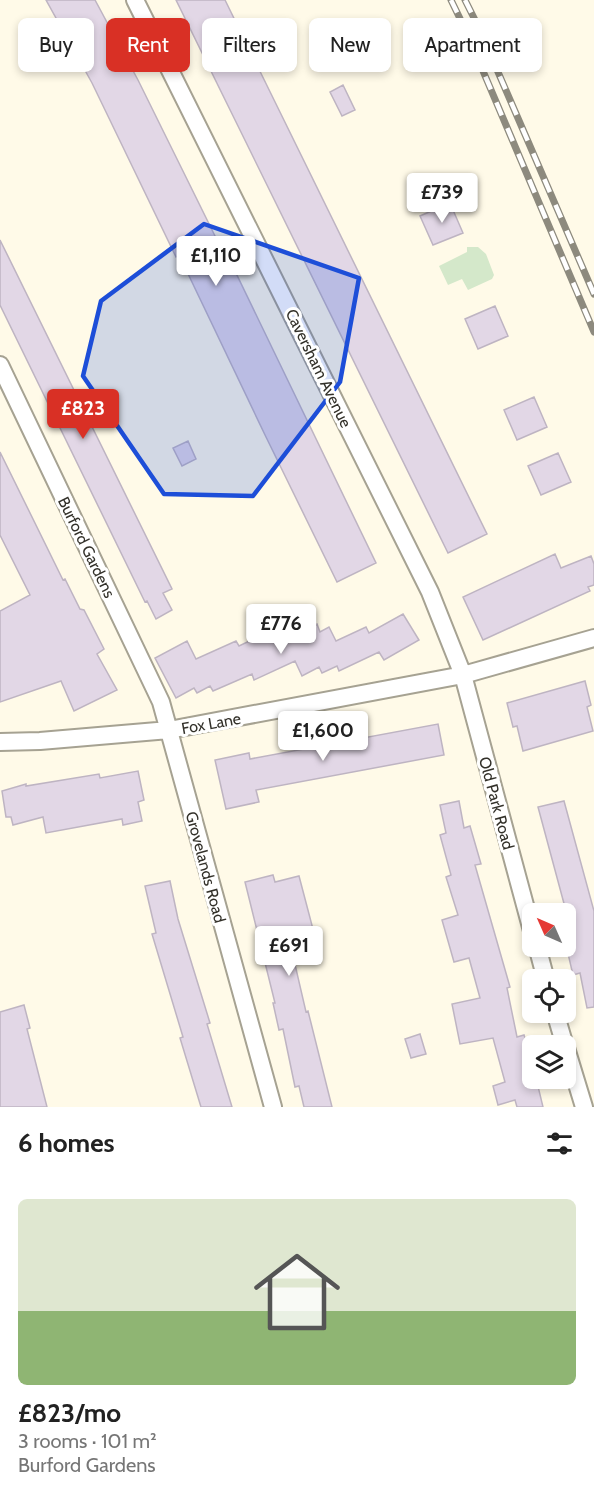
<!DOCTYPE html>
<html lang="en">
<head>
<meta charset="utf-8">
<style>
	:root { --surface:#fff; --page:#f6f6f6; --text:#222; --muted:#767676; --accent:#d93025 }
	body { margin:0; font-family:Cabin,sans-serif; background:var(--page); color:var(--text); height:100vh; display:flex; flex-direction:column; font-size:22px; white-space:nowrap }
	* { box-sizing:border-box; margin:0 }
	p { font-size:20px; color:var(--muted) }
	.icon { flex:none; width:33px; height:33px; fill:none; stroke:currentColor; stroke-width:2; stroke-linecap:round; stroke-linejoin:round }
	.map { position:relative; height:1107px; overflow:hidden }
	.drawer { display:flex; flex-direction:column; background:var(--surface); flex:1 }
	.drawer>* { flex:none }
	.banner { position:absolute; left:18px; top:18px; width:558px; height:54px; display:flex; gap:12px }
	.needle { width:39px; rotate:315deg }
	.tools { position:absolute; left:522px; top:903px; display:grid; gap:12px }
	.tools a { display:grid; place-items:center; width:54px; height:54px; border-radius:9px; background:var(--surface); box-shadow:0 3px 9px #0003; font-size:30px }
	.price { position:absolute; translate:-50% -51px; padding:0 14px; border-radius:6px; background:#fff; color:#222; font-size:20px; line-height:39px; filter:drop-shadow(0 2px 3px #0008) }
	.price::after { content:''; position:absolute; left:50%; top:36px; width:18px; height:14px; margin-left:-9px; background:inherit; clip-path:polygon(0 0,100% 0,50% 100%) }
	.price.on { background:var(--accent); color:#fff }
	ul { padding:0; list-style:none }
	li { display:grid; align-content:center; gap:12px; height:318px; padding:0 18px }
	li span { display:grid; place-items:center; height:186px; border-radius:9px; color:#555 }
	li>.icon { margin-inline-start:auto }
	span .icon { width:108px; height:108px; fill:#fffc; stroke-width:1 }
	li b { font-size:26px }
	h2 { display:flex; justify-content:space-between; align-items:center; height:72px; padding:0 18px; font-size:26px }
	.pill { padding:0 21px; border-radius:9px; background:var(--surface); box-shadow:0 3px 9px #0003; font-size:21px; line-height:54px }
	.pill.on { background:var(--accent); color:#fff }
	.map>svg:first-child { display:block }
	.green { fill:#d4e8ca }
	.building { fill:#e2d7e6; stroke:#beb4c2; stroke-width:1.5 }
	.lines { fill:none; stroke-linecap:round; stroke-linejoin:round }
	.street-casing { stroke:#a6a292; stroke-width:20 }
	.street { stroke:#fff; stroke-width:16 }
	.rail-casing { stroke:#8d8a7e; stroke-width:7 }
	.rail { stroke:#fff; stroke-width:4.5; stroke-dasharray:14; stroke-linecap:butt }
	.marked { fill:#1d4ed8; fill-opacity:0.2; stroke:#1d4ed8; stroke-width:4.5; stroke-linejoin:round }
	.labels { text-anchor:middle; stroke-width:6; stroke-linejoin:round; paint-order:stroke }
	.street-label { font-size:16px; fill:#33312a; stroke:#fff }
</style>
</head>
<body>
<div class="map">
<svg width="594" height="1107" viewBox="0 0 594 1107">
	<rect width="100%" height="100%" fill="#fffae8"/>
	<path class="green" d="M 467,247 L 478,247 L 486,254 L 494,275 L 492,279 L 468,290 L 462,279 L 448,285 L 439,266 L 467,252 Z"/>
	<path class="building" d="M 46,0 L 95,0 L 138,80 L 218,242 L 220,240 L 376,563 L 337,582 L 266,437 L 179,255 L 176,257 L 92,83 Z
		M 176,0 L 225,0 L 487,534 L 448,553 Z
		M 343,85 L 355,110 L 342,116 L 330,92 Z
		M 450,203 L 463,233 L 433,245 L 420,216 Z
		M 0,240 L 172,589 L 163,593 L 172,610 L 156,619 L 147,601 L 145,602 L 0,305 Z
		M 495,306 L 508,336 L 478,349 L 465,319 Z
		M 534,397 L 547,427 L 517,440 L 504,410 Z
		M 188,441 L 196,459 L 182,466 L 173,448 Z
		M 0,452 L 63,580 L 65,579 L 80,609 L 84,610 L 104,649 L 97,654 L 117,690 L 74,711 L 61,681 L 0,702 L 0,611 L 30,595 L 0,535 Z
		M 558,453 L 571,482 L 541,495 L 528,466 Z
		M 555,554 L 561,568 L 591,556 L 594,564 L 594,585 L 588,587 L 590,591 L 483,640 L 463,597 Z
		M 403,614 L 419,640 L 384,660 L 379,652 L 339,671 L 337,666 L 322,673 L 319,667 L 302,676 L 295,661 L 254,680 L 252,674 L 213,691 L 210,686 L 197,693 L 194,688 L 176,698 L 155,658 L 187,641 L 196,659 L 236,641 L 239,646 L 277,628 L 283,640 L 317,624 L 320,632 L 329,627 L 336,641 L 366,627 L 369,633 Z
		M 585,681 L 591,705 L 587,707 L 593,731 L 523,751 L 517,726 L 513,727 L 507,703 Z
		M 438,724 L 444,755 L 256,790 L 259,802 L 226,809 L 215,760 L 249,753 L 250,759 Z
		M 138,771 L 144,800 L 138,802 L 142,821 L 123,825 L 122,819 L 46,833 L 43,817 L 13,825 L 11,817 L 6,817 L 2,791 L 26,784 L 26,786 L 99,774 L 100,778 Z
		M 459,801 L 464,828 L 470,826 L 481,864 L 475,865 L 510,987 L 507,988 L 517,1037 L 524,1035 L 532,1064 L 532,1078 L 536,1078 L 543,1107 L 517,1107 L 515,1100 L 498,1105 L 493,1086 L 505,1082 L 493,1038 L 460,1044 L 452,1004 L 480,998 L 469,958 L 454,962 L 442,920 L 458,915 L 446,877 L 451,875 L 440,835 L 446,833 L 440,805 Z
		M 564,801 L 594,911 L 594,1007 L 587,1008 L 580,973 L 573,975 L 566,945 L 566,937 L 569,936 L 566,911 L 538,807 Z
		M 273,875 L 275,882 L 299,876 L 309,914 L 315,937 L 290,943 L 306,1012 L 308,1011 L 332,1107 L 304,1107 L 299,1086 L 295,1087 L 283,1029 L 279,1030 L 273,1003 L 275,1003 L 245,882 Z
		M 170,881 L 178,919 L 210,1023 L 207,1024 L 232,1107 L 201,1107 L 180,1038 L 183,1037 L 152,934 L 156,933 L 145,886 Z
		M 24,1005 L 30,1028 L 27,1029 L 47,1107 L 0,1107 L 0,1012 Z
		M 420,1034 L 426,1054 L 411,1058 L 405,1039 Z"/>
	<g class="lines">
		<defs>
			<path id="street" d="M 135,0 L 430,592 L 463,675 L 532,931
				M 0,365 L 161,702 L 273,1107
				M 0,742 L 40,741 L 169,730 L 463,675 L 594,638
				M 537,946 L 546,980
				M 555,1012 L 565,1046
				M 566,1048 L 584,1107"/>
		</defs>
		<use href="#street" class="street-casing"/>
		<use href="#street" class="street"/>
		<defs>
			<path id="rail" d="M 451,0 L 466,31 L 594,332
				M 465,0 L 479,28 L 594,294"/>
		</defs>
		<use href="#rail" class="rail-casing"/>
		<use href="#rail" class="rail"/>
	</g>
	<path class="marked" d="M 204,224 L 359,278 L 340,382 L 253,496 L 164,494 L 83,376 L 101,301 Z"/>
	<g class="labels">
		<g class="street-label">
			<text transform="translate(319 368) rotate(64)" y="6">Caversham Avenue</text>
			<text transform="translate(87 547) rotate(64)" y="6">Burford Gardens</text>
			<text transform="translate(211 723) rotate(-10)" y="6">Fox Lane</text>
			<text transform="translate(497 803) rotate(75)" y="6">Old Park Road</text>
			<text transform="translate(206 867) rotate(75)" y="6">Grovelands Road</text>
		</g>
	</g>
</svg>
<div class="tools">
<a><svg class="needle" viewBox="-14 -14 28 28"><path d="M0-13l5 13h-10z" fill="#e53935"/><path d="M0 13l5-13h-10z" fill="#767676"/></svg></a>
<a><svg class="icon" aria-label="locate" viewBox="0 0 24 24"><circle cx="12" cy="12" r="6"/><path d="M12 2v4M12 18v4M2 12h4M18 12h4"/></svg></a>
<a><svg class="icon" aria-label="layers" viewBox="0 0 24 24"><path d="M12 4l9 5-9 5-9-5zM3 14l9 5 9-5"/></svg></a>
</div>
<b class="price" style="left:442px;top:224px">£739</b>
<b class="price" style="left:216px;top:287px">£1,110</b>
<b class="price on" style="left:83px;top:440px">£823</b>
<b class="price" style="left:281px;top:655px">£776</b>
<b class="price" style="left:323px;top:762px">£1,600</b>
<b class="price" style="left:289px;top:977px">£691</b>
<div class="banner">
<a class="pill">Buy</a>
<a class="pill on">Rent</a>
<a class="pill">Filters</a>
<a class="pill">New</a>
<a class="pill">Apartment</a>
</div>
</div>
<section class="drawer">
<h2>6 homes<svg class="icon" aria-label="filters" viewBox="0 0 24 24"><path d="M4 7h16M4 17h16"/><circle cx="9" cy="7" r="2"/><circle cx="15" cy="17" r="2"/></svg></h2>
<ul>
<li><span style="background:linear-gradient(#dfe7d0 60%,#8fb573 0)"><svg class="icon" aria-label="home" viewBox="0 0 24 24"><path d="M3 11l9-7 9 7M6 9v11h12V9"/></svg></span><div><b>£823/mo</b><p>3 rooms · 101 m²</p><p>Burford Gardens</p></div></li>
</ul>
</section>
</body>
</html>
